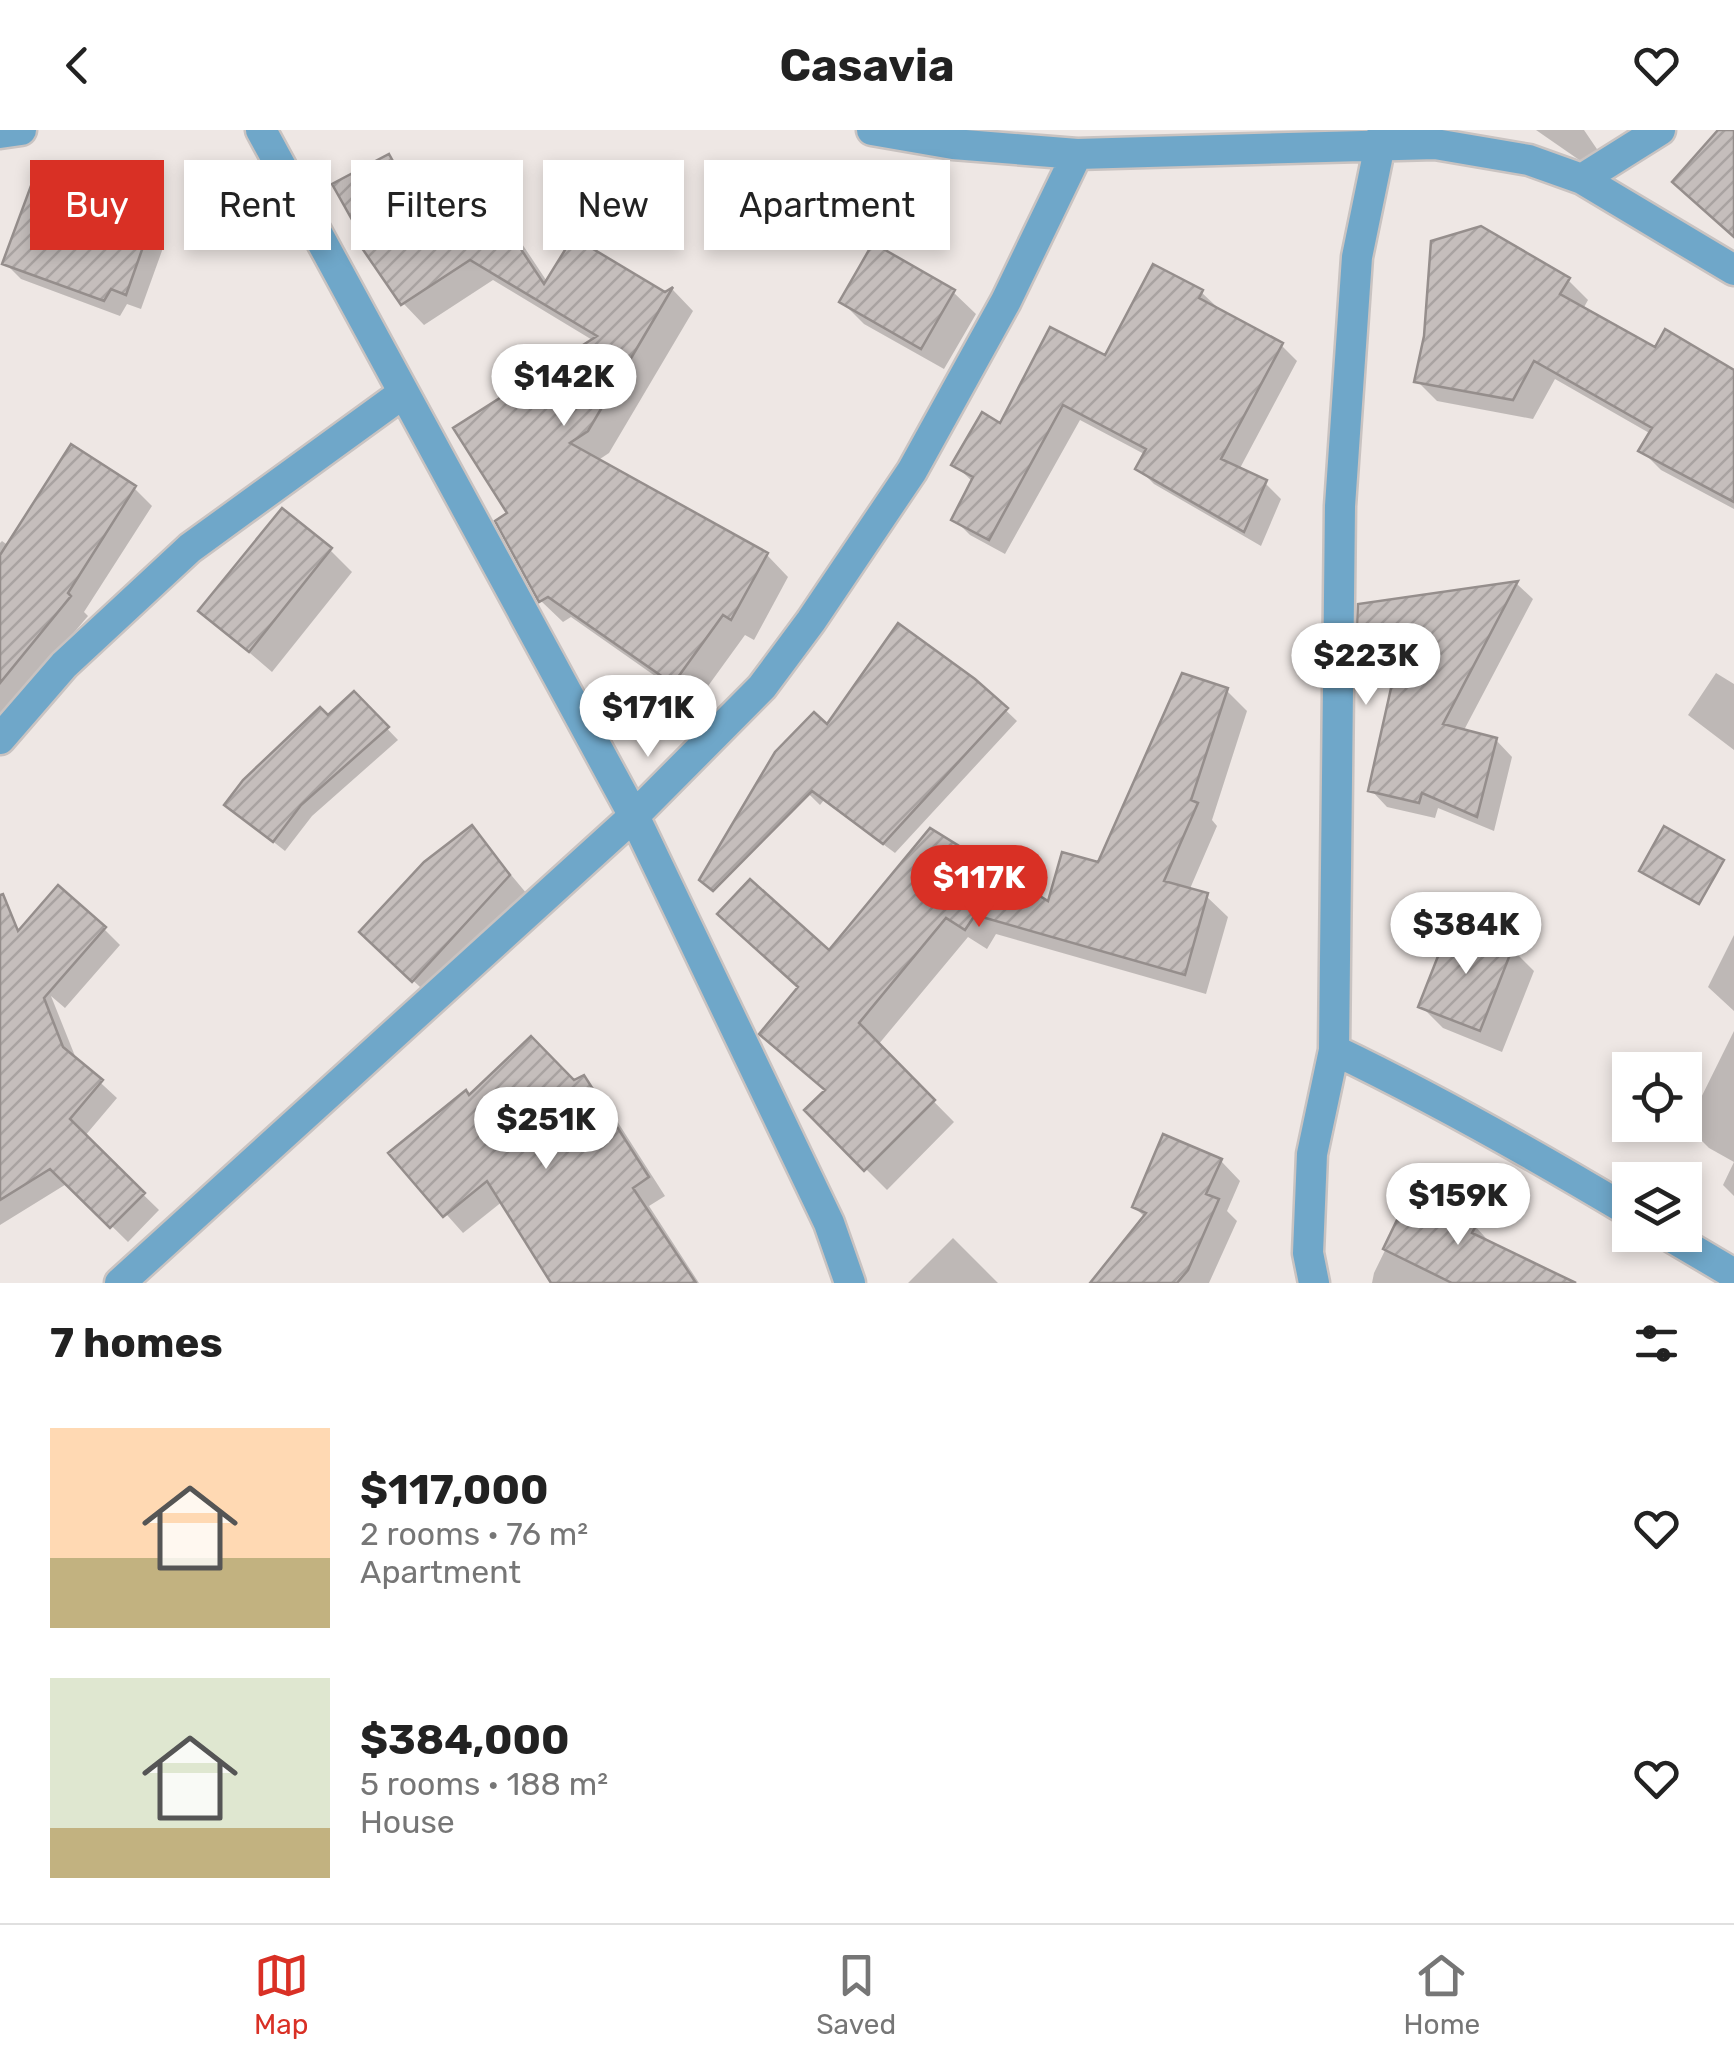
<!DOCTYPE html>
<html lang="en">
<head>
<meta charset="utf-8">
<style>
	:root { --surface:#fff; --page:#f2f2f2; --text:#222; --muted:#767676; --line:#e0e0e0; --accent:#d93025 }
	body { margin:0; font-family:Rubik,sans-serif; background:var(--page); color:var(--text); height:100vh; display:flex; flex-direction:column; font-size:38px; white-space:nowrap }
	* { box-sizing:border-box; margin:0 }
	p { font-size:32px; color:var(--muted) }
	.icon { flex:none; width:55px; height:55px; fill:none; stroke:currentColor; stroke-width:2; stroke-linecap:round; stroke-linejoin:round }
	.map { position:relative; height:1153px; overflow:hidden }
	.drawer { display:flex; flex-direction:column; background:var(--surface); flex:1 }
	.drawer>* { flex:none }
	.banner { position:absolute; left:30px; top:30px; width:1000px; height:90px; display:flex; gap:20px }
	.fabs { position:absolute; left:1612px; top:922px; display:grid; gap:20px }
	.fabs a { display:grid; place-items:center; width:90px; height:90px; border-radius:0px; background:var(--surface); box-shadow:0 5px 15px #0003; font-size:50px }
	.price { position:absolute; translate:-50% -85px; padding:0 22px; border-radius:35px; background:#fff; color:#222; font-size:32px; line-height:65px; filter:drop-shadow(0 2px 5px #0008) }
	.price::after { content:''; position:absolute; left:50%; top:60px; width:30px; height:22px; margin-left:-15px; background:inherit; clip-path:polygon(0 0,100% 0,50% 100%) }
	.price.on { background:var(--accent); color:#fff }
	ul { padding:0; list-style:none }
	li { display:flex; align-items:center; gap:30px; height:250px; padding:0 50px }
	li span { display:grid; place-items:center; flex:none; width:280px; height:200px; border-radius:0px; color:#555 }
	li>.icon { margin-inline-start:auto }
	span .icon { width:120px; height:120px; fill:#fffc; stroke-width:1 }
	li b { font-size:42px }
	h2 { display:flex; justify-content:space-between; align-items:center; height:120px; padding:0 50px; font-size:42px }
	.tag { padding:0 35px; border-radius:0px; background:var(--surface); box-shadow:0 5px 15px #0003; font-size:35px; line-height:90px }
	.tag.on { background:var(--accent); color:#fff }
	header { display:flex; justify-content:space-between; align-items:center; height:130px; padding:0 50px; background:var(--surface); font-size:45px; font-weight:700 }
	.dock { display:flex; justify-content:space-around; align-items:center; height:140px; border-top:2px solid var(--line); background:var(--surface); font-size:28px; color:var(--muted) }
	.dock a { display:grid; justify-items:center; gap:5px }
	.dock .on { color:var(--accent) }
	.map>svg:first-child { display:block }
	.shadow { fill:#0003 }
	.building { fill:url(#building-hatch); stroke:#958e8c; stroke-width:2.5 }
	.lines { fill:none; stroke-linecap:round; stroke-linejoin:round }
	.minor-casing { stroke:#c9c3c1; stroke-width:35 }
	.minor { stroke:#6fa7c9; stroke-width:30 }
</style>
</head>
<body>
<header><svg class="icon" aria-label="back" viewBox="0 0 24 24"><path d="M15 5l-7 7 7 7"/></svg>Casavia<svg class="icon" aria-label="heart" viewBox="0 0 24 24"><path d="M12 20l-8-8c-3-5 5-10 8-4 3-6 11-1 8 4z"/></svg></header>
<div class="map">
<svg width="1734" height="1153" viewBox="0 0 1734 1153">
	<defs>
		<pattern id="building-hatch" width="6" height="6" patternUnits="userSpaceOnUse" patternTransform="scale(2.5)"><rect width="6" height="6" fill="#c5bebc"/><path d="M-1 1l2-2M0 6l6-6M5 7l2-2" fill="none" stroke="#a9a3a1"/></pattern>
	</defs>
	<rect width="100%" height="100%" fill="#eee7e4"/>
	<path class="shadow" d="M 1536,0 L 1584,0 L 1603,28 L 1598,43 Z
		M 389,28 L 410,49 L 421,68 L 465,39 L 487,61 L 548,153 L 665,165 L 673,160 L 693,181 L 609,323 L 597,331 L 767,425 L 788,447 L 754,510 L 745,505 L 695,574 L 571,487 L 563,492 L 541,471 L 498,392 L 511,384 L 594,211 L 493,150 L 424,195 L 403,173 L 363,105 Z
		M 81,73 L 89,81 L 147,102 L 163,118 L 141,179 L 127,174 L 120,186 L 21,149 L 5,133 Z
		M 1568,150 L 1588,170 L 1583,179 L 1656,220 L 1734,243 L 1734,379 L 1661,340 L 1641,320 L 1651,304 L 1555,249 L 1533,289 L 1437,271 L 1417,251 Z
		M 953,162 L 976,184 L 944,239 L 864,194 L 842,172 Z
		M 1201,162 L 1217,177 L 1216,180 L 1281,215 L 1297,231 L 1239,340 L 1265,353 L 1281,369 L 1261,416 L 1154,354 L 1138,338 L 1146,325 L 1080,290 L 1005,424 L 970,405 L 954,389 L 973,352 L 954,334 L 1001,296 L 1107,229 Z
		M 134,358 L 152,376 L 84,482 L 88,486 L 0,590 L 0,413 L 2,411 L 9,416 Z
		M 330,420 L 352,442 L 272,542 L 201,481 Z
		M 1517,454 L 1533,469 L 1463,602 L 1496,610 L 1512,627 L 1494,701 L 1438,678 L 1435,688 L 1387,677 L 1371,660 L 1401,524 L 1377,511 L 1360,494 L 1360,476 Z
		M 1716,543 L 1734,554 L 1734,620 L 1688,585 Z
		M 974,550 L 1017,591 L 895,723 L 824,670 L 820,675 L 772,628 L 827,598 Z
		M 1226,560 L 1247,581 L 1212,690 L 1217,696 L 1189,761 L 1206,766 L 1228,787 L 1206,864 L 996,804 L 987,819 L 968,807 L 878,915 L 954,992 L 887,1060 L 807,980 L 827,962 L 784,925 L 829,824 L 931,701 L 1050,775 L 1099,735 Z
		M 354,564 L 398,610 L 312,686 L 285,721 L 227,675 Z
		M 472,698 L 527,764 L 432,868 L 381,821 Z
		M 104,799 L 120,815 L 65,878 L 51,866 L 77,931 L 117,968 L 84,1007 L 159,1080 L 128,1112 L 68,1053 L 0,1095 L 0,868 Z
		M 1734,805 L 1734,881 L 1708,857 Z
		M 1512,819 L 1534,841 L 1502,922 L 1443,898 L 1421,876 Z
		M 1734,901 L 1734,1066 L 1723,1055 L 1734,1032 L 1709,1018 L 1687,996 Z
		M 584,948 L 601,966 L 665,1066 L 649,1076 L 699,1153 L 561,1153 L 503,1071 L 463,1103 L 392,1023 L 470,968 L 574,953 Z
		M 1221,1031 L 1240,1051 L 1227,1081 L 1237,1091 L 1209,1153 L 1093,1153 L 1146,1088 L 1134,1077 Z
		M 1412,1065 L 1475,1096 L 1493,1116 L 1570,1153 L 1372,1153 L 1374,1143 Z
		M 953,1108 L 998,1153 L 908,1153 Z"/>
	<path class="building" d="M 1718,0 L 1734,0 L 1734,107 L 1672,52 Z
		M 389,24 L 414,69 L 466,36 L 544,154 L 573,107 L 665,162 L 673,157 L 588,301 L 570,313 L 768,423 L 731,490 L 723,485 L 673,554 L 548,467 L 539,472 L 495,391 L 507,383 L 453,298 L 597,206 L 470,130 L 401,175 L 355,108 L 360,104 L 332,54 Z
		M 32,53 L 82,71 L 80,76 L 149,100 L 126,165 L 111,159 L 104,171 L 2,134 Z
		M 1481,96 L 1570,148 L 1560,164 L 1655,217 L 1665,199 L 1734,240 L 1734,372 L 1638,321 L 1652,298 L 1534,231 L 1513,270 L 1414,252 L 1424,206 L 1431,111 Z
		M 873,113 L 955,160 L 921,219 L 839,172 Z
		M 1153,134 L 1203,160 L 1199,168 L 1283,213 L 1221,329 L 1267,350 L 1244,402 L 1135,339 L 1146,319 L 1063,275 L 989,410 L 951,390 L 973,347 L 951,335 L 982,282 L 1000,293 L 1050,197 L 1105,225 Z
		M 71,314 L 136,356 L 68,463 L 71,466 L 0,553 L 0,425 Z
		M 282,378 L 332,418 L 249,522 L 198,481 Z
		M 1518,451 L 1443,594 L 1497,608 L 1477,687 L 1422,663 L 1419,673 L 1368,661 L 1400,518 L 1357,495 L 1358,474 Z
		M 898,493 L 975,549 L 1008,578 L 883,714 L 812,661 L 713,761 L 699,750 L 775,622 L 814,582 L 827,594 Z
		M 1182,543 L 1228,558 L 1191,670 L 1198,673 L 1164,751 L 1208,763 L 1185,845 L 975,785 L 965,800 L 946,788 L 859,893 L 935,970 L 864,1041 L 804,980 L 825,960 L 759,904 L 798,857 L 717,784 L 750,749 L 829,820 L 930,698 L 1048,771 L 1062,722 L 1098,732 Z
		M 354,561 L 389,597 L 301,675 L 273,712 L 224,675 L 243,650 L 320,577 L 328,585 Z
		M 472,695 L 510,745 L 412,852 L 359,802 L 424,732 Z
		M 1664,696 L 1724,730 L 1699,774 L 1639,741 Z
		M 58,755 L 106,797 L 44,868 L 63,917 L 103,950 L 70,989 L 145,1063 L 110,1098 L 50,1039 L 0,1070 L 0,765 L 3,764 L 18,801 Z
		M 1451,793 L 1513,817 L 1480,901 L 1418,877 Z
		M 531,906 L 574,950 L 584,945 L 649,1047 L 633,1058 L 696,1153 L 551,1153 L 487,1051 L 443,1087 L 388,1023 L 466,960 L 469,965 Z
		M 1163,1004 L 1222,1029 L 1206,1064 L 1219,1069 L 1188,1140 L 1177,1153 L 1090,1153 L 1146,1083 L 1132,1077 Z
		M 1411,1061 L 1477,1094 L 1472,1103 L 1576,1153 L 1452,1153 L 1383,1119 Z"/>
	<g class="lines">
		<defs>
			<path id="minor" d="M 261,0 L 634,686 L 829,1093 L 850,1153
				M 872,0 L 953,14 L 1077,24 L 1435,14 L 1529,30 L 1582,49 L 1734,140
				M 0,3 L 21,0
				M 1582,49 L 1660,0
				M 0,609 L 64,535 L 190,418 L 402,264
				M 1334,920 C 1436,969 1533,1024 1630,1082
				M 1668,1105 L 1734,1144
				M 120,1153 L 634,686 L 762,557 L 811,491 L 912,341 L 1006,171 L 1077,24
				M 1314,1153 L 1308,1123 L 1312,1024 L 1334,920 L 1340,376 L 1357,127 L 1383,0"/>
		</defs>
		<use href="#minor" class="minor-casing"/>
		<use href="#minor" class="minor"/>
	</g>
</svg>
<div class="fabs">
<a><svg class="icon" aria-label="locate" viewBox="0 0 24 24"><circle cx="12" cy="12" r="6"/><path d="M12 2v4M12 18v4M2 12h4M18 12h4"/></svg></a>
<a><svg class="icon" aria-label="layers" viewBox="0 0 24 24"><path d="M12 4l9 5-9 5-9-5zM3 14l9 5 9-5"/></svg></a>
</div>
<b class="price" style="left:564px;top:299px">$142K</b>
<b class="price" style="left:1366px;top:578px">$223K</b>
<b class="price" style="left:648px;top:630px">$171K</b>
<b class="price on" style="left:979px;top:800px">$117K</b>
<b class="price" style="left:1466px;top:847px">$384K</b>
<b class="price" style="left:546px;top:1042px">$251K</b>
<b class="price" style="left:1458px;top:1118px">$159K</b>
<div class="banner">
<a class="tag on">Buy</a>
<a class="tag">Rent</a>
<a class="tag">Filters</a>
<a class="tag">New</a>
<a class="tag">Apartment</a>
</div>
</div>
<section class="drawer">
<h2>7 homes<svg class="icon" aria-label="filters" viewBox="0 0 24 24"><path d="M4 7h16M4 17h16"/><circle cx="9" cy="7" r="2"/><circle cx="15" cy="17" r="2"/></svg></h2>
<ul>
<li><span style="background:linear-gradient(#ffd9b3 65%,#c2b280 0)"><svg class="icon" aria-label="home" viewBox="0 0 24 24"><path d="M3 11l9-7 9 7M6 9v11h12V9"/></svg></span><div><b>$117,000</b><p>2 rooms · 76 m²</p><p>Apartment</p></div><svg class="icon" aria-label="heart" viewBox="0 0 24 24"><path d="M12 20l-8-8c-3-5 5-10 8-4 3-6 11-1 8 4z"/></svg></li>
<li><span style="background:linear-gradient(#dfe7d0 75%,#c2b280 0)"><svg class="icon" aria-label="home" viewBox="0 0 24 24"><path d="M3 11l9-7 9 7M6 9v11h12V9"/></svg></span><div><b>$384,000</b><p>5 rooms · 188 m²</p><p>House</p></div><svg class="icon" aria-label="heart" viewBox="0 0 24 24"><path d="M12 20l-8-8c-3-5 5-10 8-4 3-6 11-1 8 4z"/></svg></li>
</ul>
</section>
<nav class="dock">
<a class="on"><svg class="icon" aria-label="map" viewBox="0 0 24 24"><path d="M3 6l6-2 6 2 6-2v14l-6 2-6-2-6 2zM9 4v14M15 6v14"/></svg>Map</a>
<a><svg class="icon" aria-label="saved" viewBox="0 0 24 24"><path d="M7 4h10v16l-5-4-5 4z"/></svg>Saved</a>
<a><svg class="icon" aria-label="home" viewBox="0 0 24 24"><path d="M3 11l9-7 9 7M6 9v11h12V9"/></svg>Home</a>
</nav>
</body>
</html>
